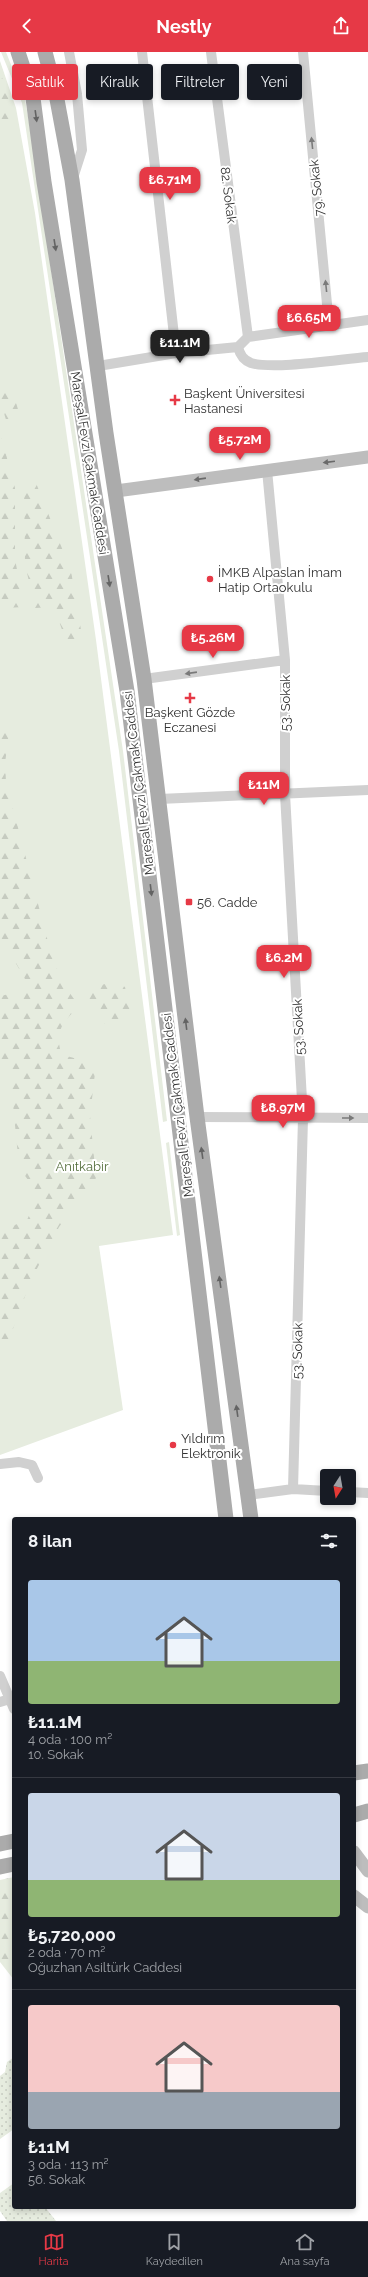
<!DOCTYPE html>
<html lang="tr">
<head>
<meta charset="utf-8">
<style>
	:root { --surface:#171b24; --page:#242831; --text:#f1f3f6; --muted:#9ea1a6; --line:#363941; --accent:#e63946 }
	body { margin:0; font-family:Raleway,sans-serif; background:var(--page); color:var(--text); height:100vh; display:flex; flex-direction:column; font-size:15px; white-space:nowrap }
	* { box-sizing:border-box; margin:0 }
	p { font-size:13px; color:var(--muted) }
	.icon { flex:none; width:22px; height:22px; fill:none; stroke:currentColor; stroke-width:2; stroke-linecap:round; stroke-linejoin:round }
	.map { position:relative; flex:1; overflow:hidden }
	.side { position:absolute; left:12px; top:1465px; width:344px; height:692px; display:flex; flex-direction:column; background:var(--surface); border-radius:4px; box-shadow:0 2px 6px #0003 }
	.side>* { flex:none }
	.top-card { position:absolute; left:12px; top:12px; width:344px; height:36px; display:flex; gap:8px }
	.needle { width:26px; rotate:191deg }
	.tools { position:absolute; left:320px; top:1417px; display:grid; gap:8px }
	.tools a { display:grid; place-items:center; width:36px; height:36px; border-radius:4px; background:var(--surface); box-shadow:0 2px 6px #0003; font-size:20px }
	.price { position:absolute; translate:-50% -34px; padding:0 9px; border-radius:8px; background:var(--accent); color:#fff; font-size:13px; line-height:26px; filter:drop-shadow(0 1px 2px #0008) }
	.price::after { content:''; position:absolute; left:50%; top:24px; width:12px; height:9px; margin-left:-6px; background:inherit; clip-path:polygon(0 0,100% 0,50% 100%) }
	.price.selected { background:#222; color:#fff }
	ul { padding:0; list-style:none }
	li { display:grid; align-content:center; gap:8px; height:212px; padding:0 16px }
	li+li { border-top:1px solid var(--line) }
	li span { display:grid; place-items:center; height:124px; border-radius:4px; color:#555 }
	li>.icon { margin-inline-start:auto }
	span .icon { width:72px; height:72px; fill:#fffc; stroke-width:1 }
	li b { font-size:17px }
	h2 { display:flex; justify-content:space-between; align-items:center; height:48px; padding:0 16px; font-size:17px }
	.tag { padding:0 14px; border-radius:4px; background:var(--surface); box-shadow:0 2px 6px #0003; font-size:14px; line-height:36px }
	.tag.selected { background:var(--accent); color:#fff }
	header { display:flex; justify-content:space-between; align-items:center; height:52px; padding:0 16px; background:var(--accent); color:#fff; font-size:18px; font-weight:700 }
	.dock { display:flex; justify-content:space-around; align-items:center; height:56px; border-top:1px solid var(--line); background:var(--surface); font-size:11px; color:var(--muted) }
	.dock a { display:grid; justify-items:center; gap:2px }
	.dock .selected { color:var(--accent) }
	.map>svg:first-child { display:block }
	.green { fill:#e6ecdf }
	.forest { fill:url(#forest-firs) }
	.garden { fill:url(#garden-dots) }
	.lines { fill:none; stroke-linecap:round; stroke-linejoin:round }
	.street { stroke:#d0d0d0; stroke-width:10 }
	.secondary { stroke:#bdbdbd; stroke-width:13 }
	.primary { stroke:#ababab; stroke-width:15 }
	.oneway { fill:#636363 }
	.oneway2 { fill:#7a7a7a }
	.oneway3 { fill:#6a6a6a }
	.poi-dot { fill:#e63946; stroke:#fff; stroke-width:1.5 }
	.labels { text-anchor:middle; stroke-width:4; stroke-linejoin:round; paint-order:stroke }
	.street-label { font-size:13px; fill:#333; stroke:#fff }
	.poi-label { font-size:13px; fill:#333; stroke:#fff; text-anchor:start }
	.park-label { font-size:13px; fill:#56703f; stroke:#fff }
</style>
</head>
<body>
<header><svg class="icon" aria-label="back" viewBox="0 0 24 24"><path d="M15 5l-7 7 7 7"/></svg>Nestly<svg class="icon" aria-label="share" viewBox="0 0 24 24"><path d="M12 15V3M7 8l5-5 5 5M5 13v7h14v-7"/></svg></header>
<div class="map">
<svg width="368" height="2169" viewBox="0 0 368 2169">
	<defs>
		<pattern id="forest-firs" width="22" height="20" patternUnits="userSpaceOnUse"><rect width="22" height="20" fill="#e6ecdf"/><path d="M5 1l3.5 6h-7zM16 11l3.5 6h-7z" fill="#c6cbc0"/></pattern>
		<pattern id="garden-dots" width="8" height="8" patternUnits="userSpaceOnUse"><rect width="8" height="8" fill="#e6ecdf"/><path d="M2 2h.1M6 6h.1" fill="none" stroke="#c6cbc0" stroke-width="1.8" stroke-linecap="round"/></pattern>
	</defs>
	<rect width="100%" height="100%" fill="#fff"/>
	<path class="green" d="M 1,0 L 6,0 L 25,48 L 28,64 L 123,699 L 167,1069 L 163,1070 L 119,699 L 24,64 L 22,51 Z
		M 0,9 L 16,56 L 35,161 L 96,588 L 173,1183 L 99,1194 L 123,1358 L 0,1403 Z
		M 169,1090 L 180,1183 L 177,1184 L 166,1091 Z"/>
	<path class="forest" d="M 0,19 L 16,70 L 0,73 Z
		M 6,330 L 11,333 L 19,361 L 7,371 L 0,348 L 0,332 Z
		M 0,380 L 15,436 L 15,507 L 24,555 L 4,556 L 1,554 L 0,550 Z
		M 36,431 L 71,519 L 83,590 L 68,591 L 66,589 L 54,555 L 35,556 L 25,512 L 24,434 Z
		M 0,672 L 10,674 L 5,711 L 6,730 L 52,905 L 64,933 L 79,954 C 68,966 57,974 59,992 C 60,996 60,1000 63,1003 L 96,1012 L 90,1064 L 96,1126 L 59,1175 L 31,1228 L 11,1282 L 8,1288 L 0,1291 L 0,1179 L 27,1168 L 32,1157 L 31,1137 L 31,1132 L 23,1121 L 18,1104 L 9,1011 L 0,1009 L 0,944 L 28,938 L 25,927 L 0,884 Z
		M 109,931 L 118,931 L 125,935 L 131,963 L 127,968 L 116,970 L 108,975 L 81,947 L 93,935 Z
		M 14,1825 L 14,1928 L 0,1910 L 0,1828 Z"/>
	<path class="garden" d="M 14,2005 L 14,2077 L 0,2087 L 0,2024 L 5,2020 L 7,2010 Z
		M 14,2131 L 14,2155 L 45,2155 L 56,2169 L 7,2169 L 0,2159 L 0,2141 Z"/>
	<g class="lines">
		<path class="street" d="M 69,0 L 77,42 L 82,98 L 73,126
			M 142,0 L 176,301
			M 211,0 L 248,285
			M 303,0 L 329,273
			M 238,295 C 240,303 243,308 251,311 C 274,318 341,307 368,305
			M 98,314 L 176,301 L 238,295 L 248,285 L 368,268
			M 267,418 L 285,608 L 285,742 L 303,1066 L 293,1437
			M 144,627 L 285,608
			M 159,747 L 368,738
			M 197,1065 L 368,1066
			M 0,1412 L 19,1410 L 32,1413 L 38,1426
			M 349,1440 L 368,1441
			M 248,1443 L 293,1437 L 327,1439
			M 0,1624 L 14,1657
			M 0,1650 L 10,1647"/>
		<path class="secondary" d="M 116,439 L 368,405
			M 354,1800 L 368,1819
			M 354,1844 L 368,1855"/>
		<path class="primary" d="M 18,0 L 33,46 L 44,130 L 127,639 L 226,1467
			M 45,0 L 56,42 L 72,128 L 106,381 L 144,627 L 197,1065 L 251,1467
			M 354,1721 L 368,1719
			M 354,1763 L 368,1759
			M 0,1792 L 14,1789
			M 0,1815 L 14,1812"/>
	</g>
	<defs><path id="oneway-solid" d="M-6-.8H1V-3.2L6.5 0L1 3.2V.8H-6Z"/></defs>
	<g class="oneway">
		<use href="#oneway-solid" transform="translate(36 64) rotate(82)"/>
		<use href="#oneway-solid" transform="translate(55 193) rotate(81)"/>
		<use href="#oneway-solid" transform="translate(109 529) rotate(81)"/>
		<use href="#oneway-solid" transform="translate(151 838) rotate(83)"/>
		<use href="#oneway-solid" transform="translate(186 972) rotate(-97)"/>
		<use href="#oneway-solid" transform="translate(202 1101) rotate(-98)"/>
		<use href="#oneway-solid" transform="translate(220 1230) rotate(-98)"/>
		<use href="#oneway-solid" transform="translate(237 1359) rotate(-98)"/>
	</g>
	<g class="oneway2">
		<use href="#oneway-solid" transform="translate(312 91) rotate(-96)"/>
		<use href="#oneway-solid" transform="translate(326 234) rotate(-96)"/>
		<use href="#oneway-solid" transform="translate(191 621) rotate(172)"/>
		<use href="#oneway-solid" transform="translate(348 1066)"/>
	</g>
	<g class="oneway3">
		<use href="#oneway-solid" transform="translate(329 410) rotate(173)"/>
		<use href="#oneway-solid" transform="translate(200 427) rotate(172)"/>
	</g>
	<g class="poi-dot">
		<path d="M173 342h4v4h4v4h-4v4h-4v-4h-4v-4h4z"/>
		<circle cx="210" cy="527" r="4"/>
		<path d="M188 640h4v4h4v4h-4v4h-4v-4h-4v-4h4z"/>
		<rect x="185" y="846" width="8" height="8" rx="2"/>
		<circle cx="173" cy="1393" r="4"/>
	</g>
	<g class="labels">
		<g class="street-label">
			<text transform="translate(316 136) rotate(-96)" y="5">79. Sokak</text>
			<text transform="translate(229 143) rotate(83)" y="5">82. Sokak</text>
			<text transform="translate(90 411) rotate(81)" y="5">Mareşal Fevzi Çakmak Caddesi</text>
			<text transform="translate(285 651) rotate(-90)" y="5">53. Sokak</text>
			<text transform="translate(138 731) rotate(-97)" y="5">Mareşal Fevzi Çakmak Caddesi</text>
			<text transform="translate(298 975) rotate(-93)" y="5">53. Sokak</text>
			<text transform="translate(177 1053) rotate(-97)" y="5">Mareşal Fevzi Çakmak Caddesi</text>
			<text transform="translate(297 1299) rotate(-89)" y="5">53. Sokak</text>
		</g>
		<g class="poi-label">
			<text x="184" y="346">Başkent Üniversitesi<tspan x="184" dy="15">Hastanesi</tspan></text>
			<text x="218" y="525">İMKB Alpaslan İmam<tspan x="218" dy="15">Hatip Ortaokulu</tspan></text>
			<text x="190" y="665" text-anchor="middle">Başkent Gözde<tspan x="190" dy="15">Eczanesi</tspan></text>
			<text x="197" y="855">56. Cadde</text>
			<text x="181" y="1391">Yıldırım<tspan x="181" dy="15">Elektronik</tspan></text>
		</g>
		<g class="park-label">
			<text x="82" y="1119">Anıtkabir</text>
		</g>
	</g>
</svg>
<div class="tools">
<a><svg class="needle" viewBox="-14 -14 28 28"><path d="M0-13l5 13h-10z" fill="#e53935"/><path d="M0 13l5-13h-10z" fill="#9ea1a6"/></svg></a>
</div>
<b class="price" style="left:170px;top:149px">₺6.71M</b>
<b class="price" style="left:309px;top:287px">₺6.65M</b>
<b class="price selected" style="left:180px;top:312px">₺11.1M</b>
<b class="price" style="left:240px;top:409px">₺5.72M</b>
<b class="price" style="left:213px;top:607px">₺5.26M</b>
<b class="price" style="left:264px;top:754px">₺11M</b>
<b class="price" style="left:284px;top:927px">₺6.2M</b>
<b class="price" style="left:283px;top:1077px">₺8.97M</b>
<div class="top-card">
<a class="tag selected">Satılık</a>
<a class="tag">Kiralık</a>
<a class="tag">Filtreler</a>
<a class="tag">Yeni</a>
</div>
<section class="side">
<h2>8 ilan<svg class="icon" aria-label="filters" viewBox="0 0 24 24"><path d="M4 7h16M4 17h16"/><circle cx="9" cy="7" r="2"/><circle cx="15" cy="17" r="2"/></svg></h2>
<ul>
<li><span style="background:linear-gradient(#a9c7e8 65%,#8fb573 0)"><svg class="icon" aria-label="home" viewBox="0 0 24 24"><path d="M3 11l9-7 9 7M6 9v11h12V9"/></svg></span><div><b>₺11.1M</b><p>4 oda · 100 m²</p><p>10. Sokak</p></div></li>
<li><span style="background:linear-gradient(#c9d6e8 70%,#8fb573 0)"><svg class="icon" aria-label="home" viewBox="0 0 24 24"><path d="M3 11l9-7 9 7M6 9v11h12V9"/></svg></span><div><b>₺5,720,000</b><p>2 oda · 70 m²</p><p>Oğuzhan Asiltürk Caddesi</p></div></li>
<li><span style="background:linear-gradient(#f6c9c9 70%,#9aa5b1 0)"><svg class="icon" aria-label="home" viewBox="0 0 24 24"><path d="M3 11l9-7 9 7M6 9v11h12V9"/></svg></span><div><b>₺11M</b><p>3 oda · 113 m²</p><p>56. Sokak</p></div></li>
</ul>
</section>
</div>
<nav class="dock">
<a class="selected"><svg class="icon" aria-label="map" viewBox="0 0 24 24"><path d="M3 6l6-2 6 2 6-2v14l-6 2-6-2-6 2zM9 4v14M15 6v14"/></svg>Harita</a>
<a><svg class="icon" aria-label="saved" viewBox="0 0 24 24"><path d="M7 4h10v16l-5-4-5 4z"/></svg>Kaydedilen</a>
<a><svg class="icon" aria-label="home" viewBox="0 0 24 24"><path d="M3 11l9-7 9 7M6 9v11h12V9"/></svg>Ana sayfa</a>
</nav>
</body>
</html>
